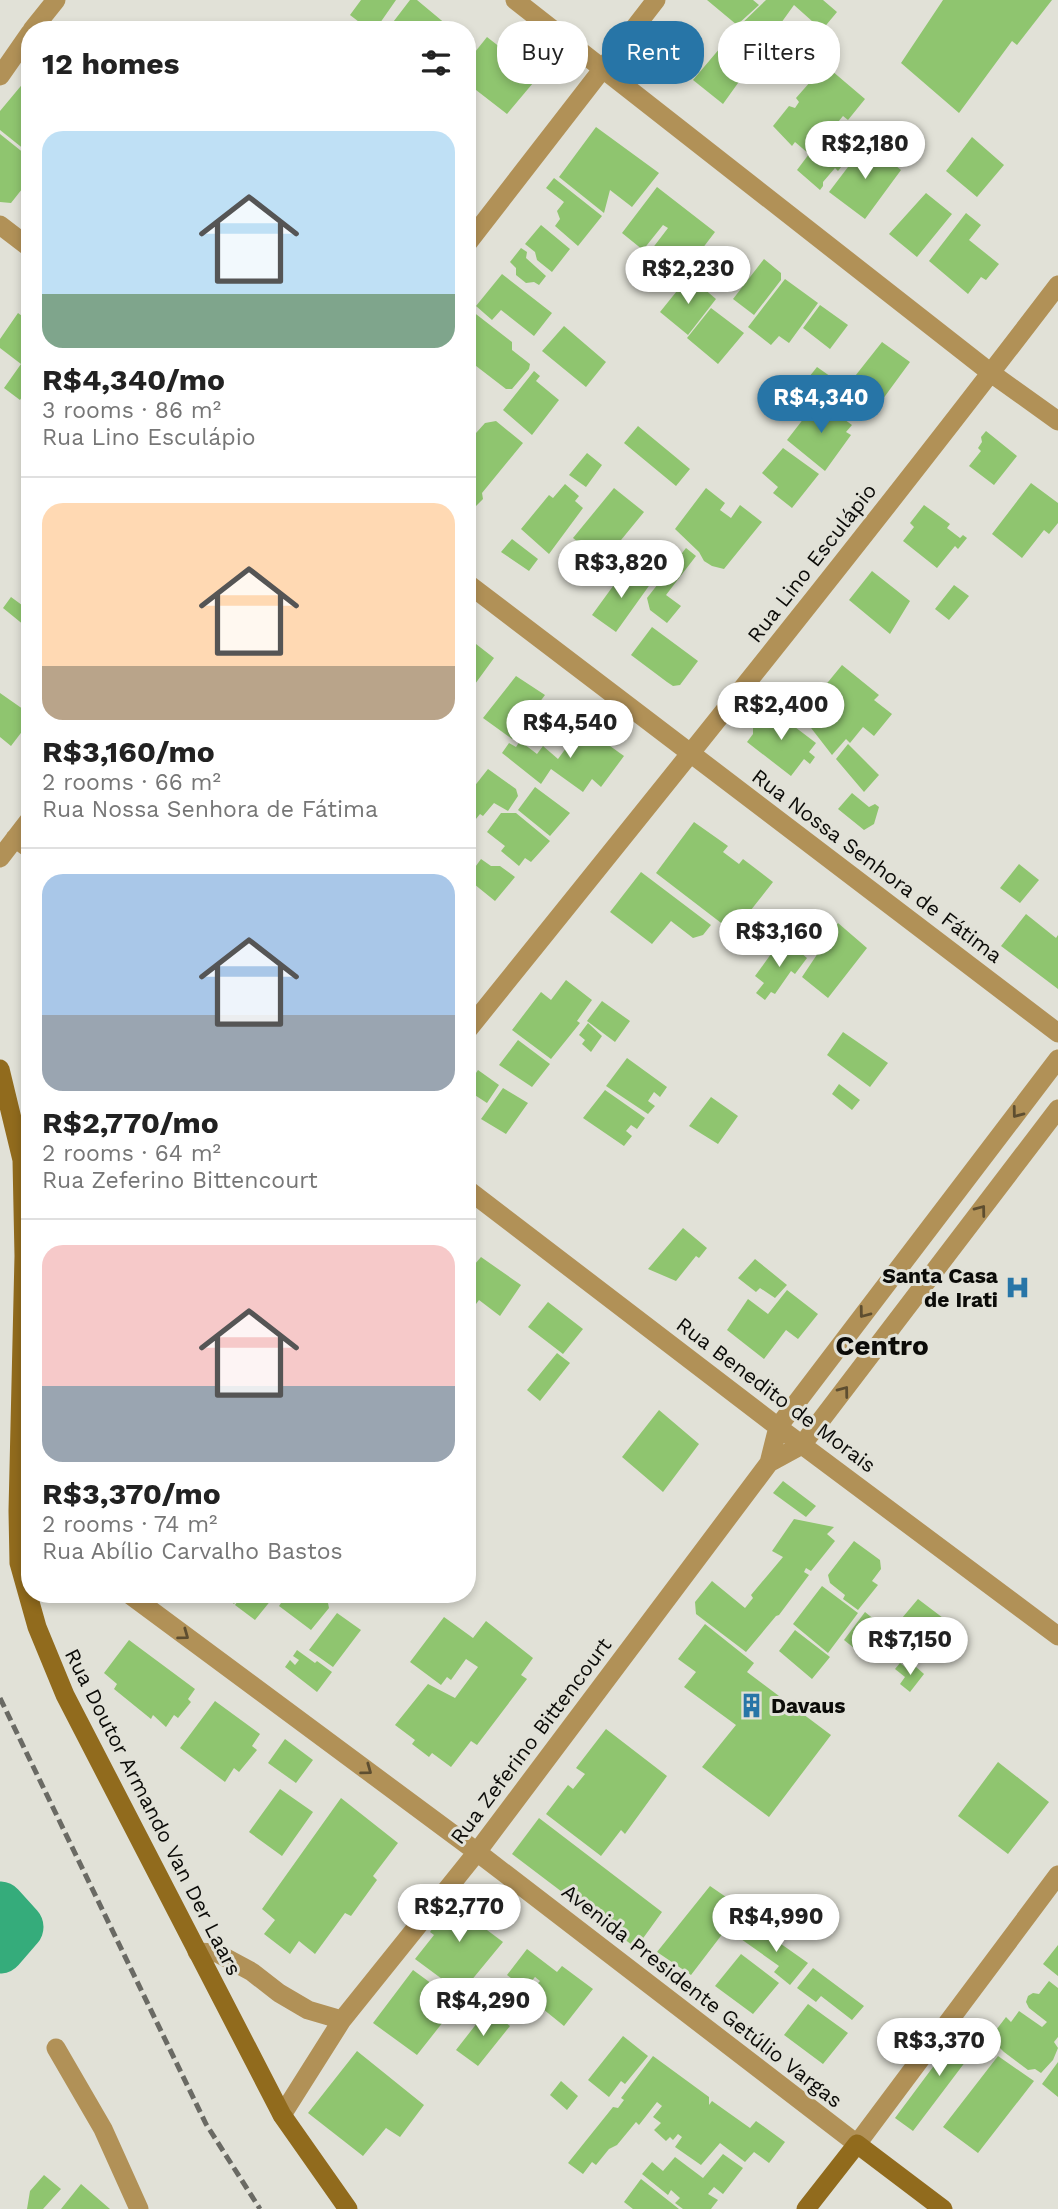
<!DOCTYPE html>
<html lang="en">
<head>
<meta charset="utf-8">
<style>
	:root { --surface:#fff; --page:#f2f2f2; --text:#222; --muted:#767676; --line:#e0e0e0; --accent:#2775a7 }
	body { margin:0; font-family:"Work Sans",sans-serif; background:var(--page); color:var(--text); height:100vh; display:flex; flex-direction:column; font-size:26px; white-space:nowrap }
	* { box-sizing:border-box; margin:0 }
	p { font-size:23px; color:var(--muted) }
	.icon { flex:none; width:38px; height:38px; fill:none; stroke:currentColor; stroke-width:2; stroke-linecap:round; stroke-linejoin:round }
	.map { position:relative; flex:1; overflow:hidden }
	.panel { position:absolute; left:21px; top:21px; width:455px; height:1582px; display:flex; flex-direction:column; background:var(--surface); border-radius:28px; box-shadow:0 4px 10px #0003 }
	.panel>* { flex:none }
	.top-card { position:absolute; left:497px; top:21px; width:455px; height:63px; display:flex; gap:14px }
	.price { position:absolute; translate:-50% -60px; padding:0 16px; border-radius:24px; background:#fff; color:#222; font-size:23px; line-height:46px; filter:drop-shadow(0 2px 4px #0008) }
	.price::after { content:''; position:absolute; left:50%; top:42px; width:21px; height:16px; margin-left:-10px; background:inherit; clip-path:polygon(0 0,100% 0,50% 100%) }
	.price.current { background:var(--accent); color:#fff }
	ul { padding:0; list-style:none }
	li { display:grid; align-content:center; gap:14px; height:371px; padding:0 21px }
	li+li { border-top:2px solid var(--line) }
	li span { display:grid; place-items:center; height:217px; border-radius:21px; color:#555 }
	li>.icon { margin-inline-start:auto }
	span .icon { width:126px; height:126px; fill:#fffc; stroke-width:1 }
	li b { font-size:30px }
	h2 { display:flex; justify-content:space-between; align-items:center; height:84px; padding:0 21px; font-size:30px }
	.pill { padding:0 24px; border-radius:28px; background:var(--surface); box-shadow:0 4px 10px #0003; font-size:24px; line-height:63px }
	.pill.current { background:var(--accent); color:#fff }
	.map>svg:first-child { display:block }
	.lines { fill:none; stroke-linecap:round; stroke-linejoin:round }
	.river { stroke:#35ac7b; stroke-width:49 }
	.building { fill:#8fc56f }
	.minor { stroke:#b19157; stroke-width:19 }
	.secondary { stroke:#916b1d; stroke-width:19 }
	.rail { stroke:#6a6a64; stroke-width:5; stroke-dasharray:10 5; stroke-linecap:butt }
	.oneway { stroke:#5e4e30 }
	.labels { text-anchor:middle; stroke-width:6; stroke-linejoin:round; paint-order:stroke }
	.street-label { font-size:21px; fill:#0b0b08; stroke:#e1e1d7 }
	.poi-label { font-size:21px; font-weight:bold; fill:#0b0b08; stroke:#e1e1d7; text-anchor:end }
	.district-label { font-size:28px; font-weight:bold; fill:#0b0b08; stroke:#e1e1d7 }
</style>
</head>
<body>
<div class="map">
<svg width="1058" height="2209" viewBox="0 0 1058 2209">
	<rect width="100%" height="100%" fill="#e1e1d7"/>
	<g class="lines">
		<path class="river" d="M 0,1906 L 19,1927 L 0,1949"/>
	</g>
	<path class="building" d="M 361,0 L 396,0 L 380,23 L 363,25 L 350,15 Z
		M 410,0 L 417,0 L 453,30 L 387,30 Z
		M 707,0 L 753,0 L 759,5 L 737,25 Z
		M 766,0 L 823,0 L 837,12 L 822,30 L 794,5 L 723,104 L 693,80 L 737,28 Z
		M 943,0 L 1052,0 L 1017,45 L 1012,41 L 959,113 L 901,63 Z
		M 487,37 L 533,73 L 533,83 L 507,114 L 467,83 L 467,62 Z
		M 825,65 L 865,99 L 848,120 L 843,116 L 828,134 L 833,139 L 843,127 L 857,139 L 846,152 L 850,156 L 838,171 L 835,168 L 823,182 L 823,186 L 820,190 L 797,170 L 809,154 L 795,142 L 792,146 L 773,126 L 789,106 L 795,108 L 799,102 L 796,98 Z
		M 25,81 L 30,85 L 30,154 L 0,130 L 0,111 Z
		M 596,127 L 659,173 L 632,207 L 610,190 L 604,213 L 559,177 Z
		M 0,134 L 30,158 L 30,179 L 11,203 L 0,202 Z
		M 972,137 L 1004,165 L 977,197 L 946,171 Z
		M 867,142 L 901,170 L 865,219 L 829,192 Z
		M 554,178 L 602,216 L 578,246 L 555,226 L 560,219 L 557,211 L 564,202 L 546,188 Z
		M 657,187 L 715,232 L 673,287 L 642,262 L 668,228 L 663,225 L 643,250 L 622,233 Z
		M 926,193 L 952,214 L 917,257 L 889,234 Z
		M 966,213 L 981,225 L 969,240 L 999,264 L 986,280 L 981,277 L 968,294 L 929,261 Z
		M 541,225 L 570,249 L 552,272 L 537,260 L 535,252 L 525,244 Z
		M 521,248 L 527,252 L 526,258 L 546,276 L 539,285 L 534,282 L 526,283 L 516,275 L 516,268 L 510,262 Z
		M 764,259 L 781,273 L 781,280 L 754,315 L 733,299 Z
		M 502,274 L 552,313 L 534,336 L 501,310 L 492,320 L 476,306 Z
		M 689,276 L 716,299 L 688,335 L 660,312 Z
		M 785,279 L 818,303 L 789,343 L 779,336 L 771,345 L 748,327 Z
		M 820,305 L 848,325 L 830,349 L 803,328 Z
		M 711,308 L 744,333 L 718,364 L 687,338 Z
		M 472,311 L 512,342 L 512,350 L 530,364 L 529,369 L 512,389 L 506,389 L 467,359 L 467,317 Z
		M 18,313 L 30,322 L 30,385 L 20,400 L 4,388 L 21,364 L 0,348 L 0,339 Z
		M 564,326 L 606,362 L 586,387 L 542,351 Z
		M 882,342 L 910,362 L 877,407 L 848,385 Z
		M 817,367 L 854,393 L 842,409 L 805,382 Z
		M 534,371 L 540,376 L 536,381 L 559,400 L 532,435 L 503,410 Z
		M 818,400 L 852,425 L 846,432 L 851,435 L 825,471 L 787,440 Z
		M 496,421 L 523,443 L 482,493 L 483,499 L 467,515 L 467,443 L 485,423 Z
		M 638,426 L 690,469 L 676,486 L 624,443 Z
		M 986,431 L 1017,456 L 994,485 L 969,466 L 981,451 L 978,448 L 982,442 L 981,437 Z
		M 783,448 L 819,474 L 792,508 L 773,493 L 778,487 L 762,473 Z
		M 587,453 L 602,465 L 586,487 L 569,475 Z
		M 1031,483 L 1058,503 L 1058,523 L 1049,534 L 1044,530 L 1022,558 L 992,534 Z
		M 565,484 L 579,496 L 575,501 L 583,508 L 549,554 L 521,529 L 549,495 L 553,498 Z
		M 614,488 L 644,512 L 603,562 L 573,538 Z
		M 706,488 L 725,503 L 720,510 L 731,518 L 740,505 L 762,522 L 724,569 L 712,566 L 704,561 L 699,552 L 675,529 Z
		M 924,505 L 950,524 L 947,528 L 960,538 L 963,535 L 967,538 L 958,549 L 955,546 L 937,568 L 903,541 L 914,527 L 910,523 Z
		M 512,539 L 538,559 L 529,571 L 501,552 Z
		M 686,548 L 696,556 L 666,595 L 681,606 L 667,623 L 650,610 L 647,598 Z
		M 624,571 L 633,579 L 638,572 L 651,583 L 616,632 L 592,615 Z
		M 872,571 L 910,601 L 890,634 L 849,600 Z
		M 954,585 L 969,596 L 949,620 L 935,609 Z
		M 11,597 L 30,611 L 30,630 L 3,608 Z
		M 652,627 L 698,661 L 680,685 L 673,686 L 667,682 L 631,655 Z
		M 467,637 L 494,658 L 467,695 Z
		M 842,665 L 879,695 L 874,700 L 892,714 L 874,736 L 863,727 L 850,743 L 846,739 L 832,755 L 801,715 Z
		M 516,676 L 545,695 L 512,739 L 483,718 Z
		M 0,693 L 30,714 L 30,721 L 11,746 L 0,737 Z
		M 770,708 L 816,743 L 809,752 L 815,757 L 810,764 L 804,759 L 791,776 L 747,742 L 753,734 L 753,725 L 762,714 L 766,713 Z
		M 582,726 L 624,756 L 601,787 L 592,779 L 583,792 L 551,769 L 541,784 L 502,753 L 509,743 L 516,747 L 520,741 L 537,754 L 543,746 L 558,759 Z
		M 848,744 L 879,775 L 864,792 L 836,759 Z
		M 488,769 L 516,789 L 518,796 L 508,811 L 494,803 L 483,816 L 480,814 L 467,830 L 467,801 L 476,790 L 473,788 Z
		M 535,787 L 570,813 L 550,836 L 518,810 Z
		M 852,793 L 869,807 L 875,804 L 879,807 L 874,824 L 864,830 L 838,809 Z
		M 501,813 L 516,813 L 550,841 L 531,862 L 525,858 L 519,866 L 501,851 L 505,846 L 487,832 Z
		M 694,822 L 728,846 L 723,852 L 739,864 L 743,859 L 773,882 L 747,915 L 742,912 L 729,929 L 656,873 Z
		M 481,859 L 491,866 L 500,866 L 515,877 L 495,901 L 474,884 L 473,870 Z
		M 1019,864 L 1039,880 L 1020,903 L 1000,888 Z
		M 641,872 L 711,925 L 703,935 L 693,938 L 671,921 L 652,944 L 610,912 Z
		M 1026,914 L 1056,938 L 1058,935 L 1058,989 L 1001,946 Z
		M 838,923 L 867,948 L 828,998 L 802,977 Z
		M 786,940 L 807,958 L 795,974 L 791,971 L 775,994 L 771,992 L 765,1000 L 756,993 L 764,983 L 755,976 L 771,954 L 778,951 Z
		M 566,980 L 592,1000 L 577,1021 L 580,1023 L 551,1059 L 512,1030 L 541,992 L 551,1000 Z
		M 602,1001 L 630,1021 L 615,1042 L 587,1021 Z
		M 588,1023 L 602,1036 L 591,1052 L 582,1044 L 585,1040 L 579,1035 Z
		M 843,1032 L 888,1063 L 870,1087 L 827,1055 Z
		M 518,1040 L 550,1064 L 532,1087 L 499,1065 Z
		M 627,1058 L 667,1087 L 660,1097 L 654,1092 L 648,1101 L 655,1106 L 648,1114 L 606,1086 Z
		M 478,1070 L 499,1085 L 487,1103 L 467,1090 L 467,1086 Z
		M 839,1084 L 860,1100 L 852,1110 L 832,1094 Z
		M 503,1088 L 528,1103 L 506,1134 L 481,1119 Z
		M 605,1090 L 645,1118 L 637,1129 L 631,1125 L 626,1131 L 632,1136 L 624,1146 L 583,1118 Z
		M 711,1097 L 738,1116 L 718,1144 L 689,1126 Z
		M 683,1228 L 707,1248 L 699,1258 L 696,1256 L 676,1281 L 648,1269 Z
		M 481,1257 L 521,1285 L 500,1316 L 479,1300 L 467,1316 L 467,1273 Z
		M 755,1259 L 787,1285 L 775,1298 L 760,1288 L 756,1292 L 738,1278 Z
		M 787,1290 L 818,1314 L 798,1339 L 786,1330 L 764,1359 L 727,1330 L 748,1299 L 768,1314 Z
		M 548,1302 L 583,1329 L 563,1354 L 528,1327 Z
		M 557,1353 L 570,1363 L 540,1401 L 527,1390 Z
		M 659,1410 L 699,1444 L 663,1492 L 622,1457 Z
		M 783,1481 L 816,1506 L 806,1517 L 773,1493 Z
		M 794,1519 L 834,1527 L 827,1534 L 835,1541 L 811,1571 L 806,1568 L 804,1572 L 809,1575 L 779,1615 L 776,1616 L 746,1652 L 696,1614 L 695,1602 L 712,1581 L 745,1608 L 753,1598 L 751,1595 L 783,1557 L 772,1551 Z
		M 854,1541 L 880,1560 L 881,1569 L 872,1581 L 878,1585 L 858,1610 L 843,1599 L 845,1595 L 830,1583 L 828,1575 Z
		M 822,1586 L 858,1613 L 828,1653 L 793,1624 Z
		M 222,1594 L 242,1594 L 234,1604 Z
		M 243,1594 L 276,1594 L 255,1620 L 235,1605 Z
		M 287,1594 L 334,1594 L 328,1603 L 329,1608 L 311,1630 L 279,1606 Z
		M 918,1599 L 947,1621 L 915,1660 L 886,1637 Z
		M 865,1612 L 880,1624 L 859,1652 L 844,1640 Z
		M 337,1613 L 361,1630 L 333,1667 L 309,1650 Z
		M 444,1617 L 473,1638 L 486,1621 L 533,1658 L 521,1675 L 527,1679 L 477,1745 L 471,1741 L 451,1767 L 432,1753 L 429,1757 L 412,1744 L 415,1740 L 395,1725 L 428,1684 L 455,1698 L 478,1667 L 466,1659 L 451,1680 L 447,1677 L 441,1685 L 410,1662 Z
		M 705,1624 L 754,1663 L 747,1672 L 831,1735 L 769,1817 L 702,1767 L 736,1725 L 684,1687 L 696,1672 L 678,1659 Z
		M 795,1630 L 830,1657 L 812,1679 L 779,1651 Z
		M 129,1640 L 195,1689 L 188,1699 L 191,1702 L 178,1718 L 174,1715 L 166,1727 L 153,1715 L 151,1719 L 114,1689 L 117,1684 L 104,1673 Z
		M 297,1650 L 315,1663 L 317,1661 L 332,1672 L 317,1692 L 285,1667 L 290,1660 L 295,1665 L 299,1660 L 293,1656 Z
		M 900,1663 L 911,1672 L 915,1666 L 924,1674 L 910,1692 L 900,1684 L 905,1677 L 895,1669 Z
		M 215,1701 L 260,1734 L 252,1746 L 257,1750 L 239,1772 L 234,1768 L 225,1782 L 180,1748 Z
		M 606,1729 L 667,1776 L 625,1834 L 621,1830 L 601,1856 L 546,1814 L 568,1785 L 573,1789 L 585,1774 L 576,1768 Z
		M 285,1739 L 313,1760 L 296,1783 L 268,1763 Z
		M 998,1762 L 1049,1802 L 1008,1854 L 958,1816 Z
		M 280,1789 L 313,1812 L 282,1856 L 249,1832 Z
		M 341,1798 L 398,1843 L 373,1876 L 377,1880 L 351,1916 L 345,1913 L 315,1954 L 299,1941 L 290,1954 L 264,1934 L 275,1920 L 262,1909 Z
		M 539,1818 L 662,1912 L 636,1948 L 512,1854 Z
		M 710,1886 L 755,1917 L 743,1933 L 730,1924 L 691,1975 L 657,1952 Z
		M 458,1893 L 491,1918 L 483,1927 L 503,1942 L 461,1993 L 415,1959 L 434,1935 L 430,1932 Z
		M 779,1904 L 798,1920 L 783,1938 L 761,1921 L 767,1912 Z
		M 753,1924 L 808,1963 L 790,1985 L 774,1972 L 779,1966 L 741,1939 Z
		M 1058,1945 L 1058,1976 L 1043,1964 Z
		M 527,1949 L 557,1972 L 562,1966 L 593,1989 L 564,2026 L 527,1996 L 540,1981 L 535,1977 L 525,1989 L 507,1975 Z
		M 741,1954 L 779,1983 L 753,2014 L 715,1986 Z
		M 813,1968 L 864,2006 L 852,2020 L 821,1996 L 816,2002 L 797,1988 Z
		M 413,1970 L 458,2003 L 417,2055 L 373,2023 Z
		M 1049,1981 L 1058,1988 L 1058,2037 L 1054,2042 L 1058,2048 L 1053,2060 L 1041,2073 L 1035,2069 L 1028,2070 L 1004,2052 L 990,2038 L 1006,2017 L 1011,2022 L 1019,2011 L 1042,2027 L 1047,2022 L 1029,2008 L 1026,2002 L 1028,1996 L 1033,1993 L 1039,1994 Z
		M 808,2004 L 848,2033 L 823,2064 L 784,2035 Z
		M 488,2009 L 510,2026 L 478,2066 L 456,2050 Z
		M 965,2024 L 978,2034 L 978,2045 L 913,2131 L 895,2118 Z
		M 623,2036 L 648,2056 L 625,2084 L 621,2081 L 609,2097 L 588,2080 Z
		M 357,2051 L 424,2105 L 400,2137 L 386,2128 L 363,2156 L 308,2113 Z
		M 653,2056 L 709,2097 L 709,2105 L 712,2101 L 750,2128 L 756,2121 L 785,2142 L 769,2163 L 754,2152 L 745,2162 L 720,2143 L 701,2165 L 675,2147 L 682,2137 L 678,2134 L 673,2140 L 670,2137 L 666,2141 L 654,2130 L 661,2123 L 653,2117 L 662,2106 L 657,2102 L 639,2125 L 636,2122 L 617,2145 L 609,2149 L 596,2165 L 592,2162 L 583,2174 L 568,2163 L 613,2107 L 618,2108 L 624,2100 L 621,2098 Z
		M 998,2056 L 1034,2081 L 978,2153 L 943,2127 Z
		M 1058,2062 L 1058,2097 L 1042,2084 Z
		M 561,2081 L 578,2096 L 567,2110 L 550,2095 Z
		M 723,2154 L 743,2168 L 723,2194 L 714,2187 L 708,2194 L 718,2200 L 711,2209 L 683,2209 L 675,2203 L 680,2198 L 671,2190 L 668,2195 L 642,2174 L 652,2162 L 663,2171 L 675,2157 L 703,2178 Z
		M 44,2175 L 61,2189 L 43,2209 L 27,2209 L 30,2191 Z
		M 641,2179 L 679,2209 L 633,2209 L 624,2202 Z
		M 81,2184 L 110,2209 L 61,2209 Z"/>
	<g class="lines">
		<path class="minor" d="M 515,0 L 991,373 L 1058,421
			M 32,30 L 56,0
			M 0,76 L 30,33
			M 0,225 L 30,248
			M 467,244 L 656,0
			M 467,583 L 1058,1033
			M 15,838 L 30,849
			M 0,858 L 30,819
			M 467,1031 C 666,784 866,537 1058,285
			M 467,1189 L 778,1427 L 1058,1636
			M 769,1463 L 802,1445 L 1058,1109
			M 129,1594 L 477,1852 L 857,2144 L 1058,1875
			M 197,1952 L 217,1953 L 252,1972 L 279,1993 L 308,2010 L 342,2020
			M 56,2048 L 103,2129 L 139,2209
			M 282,2115 L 342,2020 L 477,1852 L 769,1463 L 778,1427 L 1058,1059"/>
		<path class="secondary" d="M 0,1069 L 22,1160 L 24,1256 L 18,1511 L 19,1563 L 37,1627 L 65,1695 L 282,2115 L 348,2209
			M 806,2209 L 857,2144 L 943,2209"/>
		<path class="rail" d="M 0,1698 L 206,2124 L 260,2209"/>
	</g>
	<defs><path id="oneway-chevron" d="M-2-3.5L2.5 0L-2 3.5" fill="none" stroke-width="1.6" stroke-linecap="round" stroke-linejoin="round" transform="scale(1.75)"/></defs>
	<g class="oneway">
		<use href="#oneway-chevron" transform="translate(1017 1113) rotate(127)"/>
		<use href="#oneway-chevron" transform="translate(981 1210) rotate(-53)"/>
		<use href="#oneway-chevron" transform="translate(864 1313) rotate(127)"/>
		<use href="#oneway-chevron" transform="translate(844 1391) rotate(-53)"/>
		<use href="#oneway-chevron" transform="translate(184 1635) rotate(36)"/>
		<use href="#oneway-chevron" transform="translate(367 1770) rotate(36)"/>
	</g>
	<defs>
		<symbol id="hospital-bare" viewBox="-9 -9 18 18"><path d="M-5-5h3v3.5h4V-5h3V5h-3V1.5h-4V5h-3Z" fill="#2775a7" stroke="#e1e1d7" stroke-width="2.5" paint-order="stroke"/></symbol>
		<symbol id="building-bare" viewBox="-9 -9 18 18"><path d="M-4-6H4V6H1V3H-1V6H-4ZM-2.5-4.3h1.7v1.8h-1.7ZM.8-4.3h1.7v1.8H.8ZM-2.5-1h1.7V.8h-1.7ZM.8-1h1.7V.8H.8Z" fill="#2775a7" stroke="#e1e1d7" stroke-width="2.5" paint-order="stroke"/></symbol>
	</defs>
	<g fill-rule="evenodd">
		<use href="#hospital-bare" x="1000" y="1270" width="35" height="35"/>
		<use href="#building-bare" x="734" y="1688" width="35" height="35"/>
	</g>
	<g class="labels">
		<g class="street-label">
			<text transform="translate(812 563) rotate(-52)" y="7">Rua Lino Esculápio</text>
			<text transform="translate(877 866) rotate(37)" y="7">Rua Nossa Senhora de Fátima</text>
			<text transform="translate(776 1395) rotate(37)" y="7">Rua Benedito de Morais</text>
			<text transform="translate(531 1741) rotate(-53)" y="7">Rua Zeferino Bittencourt</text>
			<text transform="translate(153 1812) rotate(63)" y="7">Rua Doutor Armando Van Der Laars</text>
			<text transform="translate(702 1996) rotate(38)" y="7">Avenida Presidente Getúlio Vargas</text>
		</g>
		<g class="poi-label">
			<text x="998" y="1283">Santa Casa<tspan x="998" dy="24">de Irati</tspan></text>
			<text x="771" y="1713" text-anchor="start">Davaus</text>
		</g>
		<g class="district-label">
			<text x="882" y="1355">Centro</text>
		</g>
	</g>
</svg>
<b class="price" style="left:865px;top:181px">R$2,180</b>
<b class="price" style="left:688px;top:306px">R$2,230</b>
<b class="price current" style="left:821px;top:435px">R$4,340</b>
<b class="price" style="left:621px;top:600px">R$3,820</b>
<b class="price" style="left:781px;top:742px">R$2,400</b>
<b class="price" style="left:570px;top:760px">R$4,540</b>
<b class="price" style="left:779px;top:969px">R$3,160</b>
<b class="price" style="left:910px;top:1677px">R$7,150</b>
<b class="price" style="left:459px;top:1944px">R$2,770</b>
<b class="price" style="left:776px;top:1954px">R$4,990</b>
<b class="price" style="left:483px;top:2038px">R$4,290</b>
<b class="price" style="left:939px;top:2078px">R$3,370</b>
<div class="top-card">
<a class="pill">Buy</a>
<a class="pill current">Rent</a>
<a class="pill">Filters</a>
</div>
<section class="panel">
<h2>12 homes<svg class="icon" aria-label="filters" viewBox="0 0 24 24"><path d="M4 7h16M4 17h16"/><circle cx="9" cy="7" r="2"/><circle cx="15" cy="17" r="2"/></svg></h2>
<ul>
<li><span style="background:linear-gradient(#bfe0f5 75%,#7fa58c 0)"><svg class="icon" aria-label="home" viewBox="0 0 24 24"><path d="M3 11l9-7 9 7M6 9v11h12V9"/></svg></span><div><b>R$4,340/mo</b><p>3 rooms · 86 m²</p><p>Rua Lino Esculápio</p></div></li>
<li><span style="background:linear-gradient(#ffd9b3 75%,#b9a48a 0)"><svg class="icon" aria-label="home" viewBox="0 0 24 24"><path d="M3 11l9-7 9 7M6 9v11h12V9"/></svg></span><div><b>R$3,160/mo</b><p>2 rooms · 66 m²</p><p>Rua Nossa Senhora de Fátima</p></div></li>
<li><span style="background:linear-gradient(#a9c7e8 65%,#9aa5b1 0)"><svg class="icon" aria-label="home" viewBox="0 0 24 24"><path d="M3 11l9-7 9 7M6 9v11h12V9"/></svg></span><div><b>R$2,770/mo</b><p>2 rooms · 64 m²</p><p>Rua Zeferino Bittencourt</p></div></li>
<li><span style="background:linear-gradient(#f6c9c9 65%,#9aa5b1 0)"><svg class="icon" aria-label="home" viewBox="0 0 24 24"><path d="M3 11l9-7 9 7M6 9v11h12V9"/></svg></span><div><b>R$3,370/mo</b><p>2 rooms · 74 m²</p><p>Rua Abílio Carvalho Bastos</p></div></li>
</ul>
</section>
</div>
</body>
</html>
